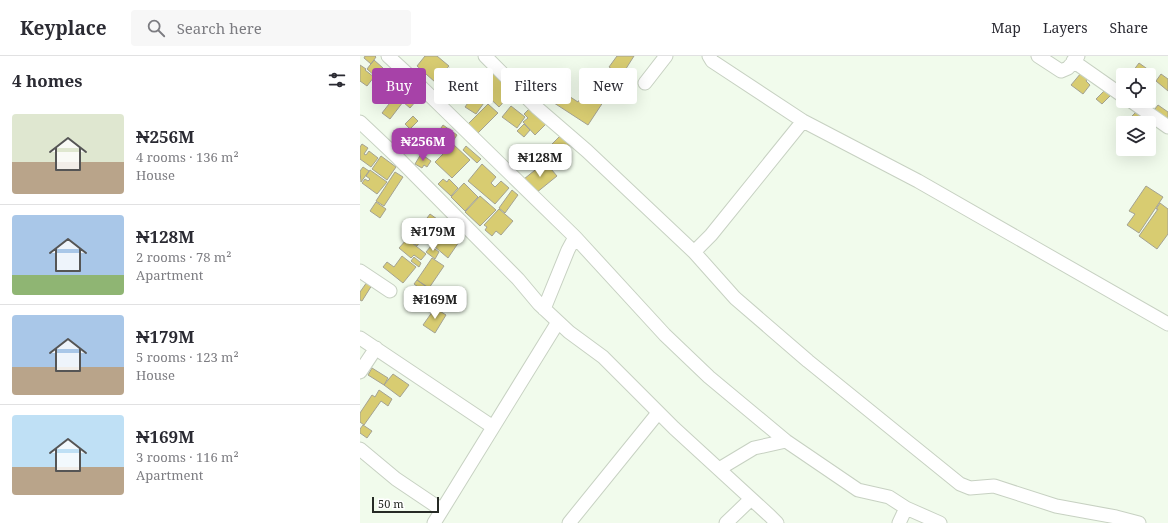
<!DOCTYPE html>
<html lang="en">
<head>
<meta charset="utf-8">
<style>
	:root { --surface:#fff; --page:#f7f7f7; --text:#2b2b33; --muted:#7c7c81; --line:#e1e1e2; --accent:#a742a8 }
	body { margin:0; font-family:"Noto Serif",serif; background:var(--page); color:var(--text); height:100vh; display:flex; flex-direction:column; font-size:15px; white-space:nowrap }
	* { box-sizing:border-box; margin:0 }
	p { font-size:13px; color:var(--muted) }
	.icon { flex:none; width:22px; height:22px; fill:none; stroke:currentColor; stroke-width:2; stroke-linecap:round; stroke-linejoin:round }
	.map { position:relative; flex:1; overflow:hidden }
	.drawer { display:flex; flex-direction:column; background:var(--surface); width:360px }
	.drawer>* { flex:none }
	.banner { position:absolute; left:12px; top:12px; width:380px; height:36px; display:flex; gap:8px }
	.controls { position:absolute; left:756px; top:12px; display:grid; gap:8px }
	.controls a { display:grid; place-items:center; width:40px; height:40px; border-radius:4px; background:var(--surface); box-shadow:0 4px 16px #0002; font-size:20px }
	.scale { position:absolute; left:12px; bottom:10px; width:67px; box-sizing:border-box; padding-left:4px; border:2px solid #262a25; border-top:0; font-size:11px; line-height:14px; white-space:nowrap; color:#262a25; -webkit-text-stroke:3px #fff; paint-order:stroke }
	.price { position:absolute; translate:-50% -34px; padding:0 9px; border-radius:8px; background:#fff; color:#222; font-size:13px; line-height:26px; filter:drop-shadow(0 1px 2px #0008) }
	.price::after { content:''; position:absolute; left:50%; top:24px; width:12px; height:9px; margin-left:-6px; background:inherit; clip-path:polygon(0 0,100% 0,50% 100%) }
	.price.active { background:var(--accent); color:#fff }
	ul { padding:0; list-style:none }
	li { display:flex; align-items:center; gap:12px; height:100px; padding:0 12px }
	li+li { border-top:1px solid var(--line) }
	li span { display:grid; place-items:center; flex:none; width:112px; height:80px; border-radius:4px; color:#555 }
	li>.icon { margin-inline-start:auto }
	span .icon { width:48px; height:48px; fill:#fffc; stroke-width:1 }
	li b { font-size:17px }
	h2 { display:flex; justify-content:space-between; align-items:center; height:48px; padding:0 12px; font-size:17px }
	.tag { padding:0 14px; border-radius:4px; background:var(--surface); box-shadow:0 4px 16px #0002; font-size:14px; line-height:36px }
	.tag.active { background:var(--accent); color:#fff }
	header { display:flex; align-items:center; gap:24px; box-sizing:border-box; height:56px; padding:0 20px; background:var(--surface); border-bottom:1px solid var(--line) }
	header strong { font-size:19px }
	nav { display:flex; gap:22px; margin-inline-start:auto; font-size:14px }
	.search { width:280px; height:36px; background:var(--page); display:flex; align-items:center; gap:10px; box-sizing:border-box; padding:0 14px; border-radius:4px; color:var(--muted); font-size:15px }
	main { display:flex; flex:1; min-height:0 }
	.map>svg:first-child { display:block }
	.building { fill:#d8cc71; stroke:#a4a292 }
	.lines { fill:none; stroke-linecap:round; stroke-linejoin:round }
	.minor-casing { stroke:#c7d1c2; stroke-width:15 }
	.minor { stroke:#fff; stroke-width:13 }
</style>
</head>
<body>
<header>
<strong>Keyplace</strong>
<div class="search"><svg class="icon" aria-label="search" viewBox="0 0 24 24"><circle cx="10" cy="10" r="6"/><path d="M15 15l6 6"/></svg>Search here</div>
<nav><a>Map</a><a>Layers</a><a>Share</a></nav>
</header>
<main>
<section class="drawer">
<h2>4 homes<svg class="icon" aria-label="filters" viewBox="0 0 24 24"><path d="M4 7h16M4 17h16"/><circle cx="9" cy="7" r="2"/><circle cx="15" cy="17" r="2"/></svg></h2>
<ul>
<li><span style="background:linear-gradient(#dfe7d0 60%,#b9a48a 0)"><svg class="icon" aria-label="home" viewBox="0 0 24 24"><path d="M3 11l9-7 9 7M6 9v11h12V9"/></svg></span><div><b>₦256M</b><p>4 rooms · 136 m²</p><p>House</p></div></li>
<li><span style="background:linear-gradient(#a9c7e8 75%,#8fb573 0)"><svg class="icon" aria-label="home" viewBox="0 0 24 24"><path d="M3 11l9-7 9 7M6 9v11h12V9"/></svg></span><div><b>₦128M</b><p>2 rooms · 78 m²</p><p>Apartment</p></div></li>
<li><span style="background:linear-gradient(#a9c7e8 65%,#b9a48a 0)"><svg class="icon" aria-label="home" viewBox="0 0 24 24"><path d="M3 11l9-7 9 7M6 9v11h12V9"/></svg></span><div><b>₦179M</b><p>5 rooms · 123 m²</p><p>House</p></div></li>
<li><span style="background:linear-gradient(#bfe0f5 65%,#b9a48a 0)"><svg class="icon" aria-label="home" viewBox="0 0 24 24"><path d="M3 11l9-7 9 7M6 9v11h12V9"/></svg></span><div><b>₦169M</b><p>3 rooms · 116 m²</p><p>Apartment</p></div></li>
</ul>
</section>
<div class="map">
<svg width="808" height="467" viewBox="0 0 808 467">
	<rect width="100%" height="100%" fill="#f1fbec"/>
	<path class="building" d="M 5,0 L 15,0 L 16,1 L 11,8 L 4,2 Z
		M 65,0 L 77,0 L 89,10 L 75,26 L 57,10 Z
		M 257,0 L 274,0 L 262,19 L 249,11 Z
		M 14,4 L 23,12 L 16,21 L 7,13 Z
		M 779,7 L 793,17 L 789,23 L 789,19 L 770,19 Z
		M 0,9 L 6,13 L 5,14 L 14,21 L 7,30 L 0,25 Z
		M 89,12 L 94,15 L 84,29 L 80,26 Z
		M 136,14 L 156,33 L 139,51 L 119,32 Z
		M 26,17 L 38,28 L 25,43 L 12,32 Z
		M 721,17 L 728,22 L 726,25 L 730,29 L 723,38 L 711,29 Z
		M 801,18 L 808,23 L 808,35 L 796,25 Z
		M 178,20 L 218,46 L 222,40 L 228,44 L 244,20 L 255,28 L 228,69 L 171,32 Z
		M 43,30 L 50,36 L 48,39 L 56,45 L 50,52 L 43,46 L 30,63 L 22,57 Z
		M 746,33 L 752,38 L 742,48 L 736,43 Z
		M 115,37 L 126,44 L 116,58 L 105,51 Z
		M 128,48 L 138,57 L 117,78 L 107,69 Z
		M 173,49 L 188,66 L 175,79 L 163,66 L 168,62 L 164,58 Z
		M 798,49 L 808,56 L 808,68 L 792,57 Z
		M 151,50 L 165,61 L 157,72 L 142,61 Z
		M 777,55 L 786,64 L 782,67 L 779,67 L 772,60 Z
		M 53,60 L 58,65 L 50,73 L 45,68 Z
		M 164,68 L 170,74 L 164,81 L 157,75 Z
		M 83,69 L 97,79 L 89,91 L 75,81 Z
		M 202,78 L 212,88 L 202,98 L 192,88 Z
		M 2,88 L 8,92 L 4,98 L 6,99 L 9,95 L 18,102 L 11,111 L 0,103 L 0,91 Z
		M 93,88 L 110,104 L 92,122 L 75,106 Z
		M 106,90 L 121,103 L 117,107 L 103,94 Z
		M 61,98 L 71,105 L 67,111 L 64,109 L 62,112 L 55,108 Z
		M 21,100 L 36,111 L 27,124 L 12,113 Z
		M 185,106 L 197,120 L 176,137 L 164,123 Z
		M 122,108 L 136,121 L 131,127 L 135,131 L 141,125 L 149,132 L 135,148 L 108,125 Z
		M 3,111 L 9,115 L 1,126 L 0,115 Z
		M 10,114 L 27,126 L 17,138 L 2,127 L 5,123 L 8,125 L 10,123 L 6,120 Z
		M 35,116 L 43,121 L 24,150 L 16,145 Z
		M 83,123 L 87,126 L 89,123 L 98,132 L 91,140 L 78,128 Z
		M 104,127 L 118,141 L 105,155 L 91,141 Z
		M 786,130 L 803,141 L 779,177 L 767,169 L 775,158 L 769,155 Z
		M 152,134 L 158,139 L 145,157 L 139,152 Z
		M 120,140 L 136,154 L 120,170 L 105,156 Z
		M 16,146 L 26,153 L 20,162 L 10,155 Z
		M 800,147 L 808,153 L 808,178 L 797,193 L 779,180 L 798,153 L 796,153 Z
		M 139,153 L 153,165 L 141,179 L 136,175 L 132,180 L 125,174 L 127,171 L 124,169 Z
		M 70,158 L 84,168 L 70,188 L 62,182 L 63,181 L 60,179 L 59,180 L 56,177 Z
		M 88,173 L 101,183 L 88,202 L 75,191 Z
		M 53,176 L 62,183 L 57,190 L 48,183 Z
		M 47,183 L 66,198 L 61,204 L 54,199 L 51,202 L 39,192 Z
		M 71,190 L 79,196 L 75,203 L 66,196 Z
		M 42,200 L 56,211 L 43,227 L 23,211 L 27,206 L 34,211 Z
		M 54,201 L 61,207 L 59,211 L 51,205 Z
		M 72,202 L 84,210 L 69,232 L 57,224 Z
		M 57,224 L 68,232 L 65,236 L 54,228 Z
		M 7,226 L 12,229 L 2,245 L 0,244 L 0,236 Z
		M 75,252 L 86,259 L 75,277 L 63,269 Z
		M 12,312 L 28,322 L 24,329 L 8,319 Z
		M 33,318 L 49,329 L 40,341 L 24,329 Z
		M 19,334 L 32,343 L 28,350 L 21,345 L 4,369 L 0,366 L 0,357 L 12,339 L 15,341 Z
		M 3,369 L 12,375 L 7,382 L 0,377 L 0,373 Z"/>
	<g class="lines">
		<defs>
			<path id="minor" d="M 28,0 L 53,23 L 215,181 L 305,279 L 349,321 L 426,385 L 498,434 L 529,441 L 546,452 L 580,467
				M 125,0 L 176,51 L 227,95 L 334,196 L 375,242 L 448,305 L 600,428 L 610,432 L 634,430 L 696,450 L 756,461 L 779,467
				M 349,0 L 352,5 L 443,65 L 558,125 L 808,268
				M 678,0 L 701,15 L 708,12 L 718,0
				M 713,5 L 763,40
				M 285,27 L 306,0
				M 771,45 L 808,71
				M 0,66 L 35,99 L 158,223 L 179,248 L 209,276 L 243,301 L 314,372 L 410,460 L 417,467
				M 334,196 L 351,179 L 443,65
				M 0,215 L 30,235
				M 184,253 L 208,194 L 215,181
				M 0,282 L 133,371
				M 0,316 L 16,292
				M 0,393 L 36,423 L 82,454
				M 359,413 L 394,392 L 426,385
				M 74,467 L 198,266
				M 209,467 L 298,357
				M 366,467 L 391,443
				M 539,467 L 546,452"/>
		</defs>
		<use href="#minor" class="minor-casing"/>
		<use href="#minor" class="minor"/>
	</g>
</svg>
<div class="controls">
<a><svg class="icon" aria-label="locate" viewBox="0 0 24 24"><circle cx="12" cy="12" r="6"/><path d="M12 2v4M12 18v4M2 12h4M18 12h4"/></svg></a>
<a><svg class="icon" aria-label="layers" viewBox="0 0 24 24"><path d="M12 4l9 5-9 5-9-5zM3 14l9 5 9-5"/></svg></a>
</div>
<div class="scale">50 m</div>
<b class="price active" style="left:63px;top:106px">₦256M</b>
<b class="price" style="left:180px;top:122px">₦128M</b>
<b class="price" style="left:73px;top:196px">₦179M</b>
<b class="price" style="left:75px;top:264px">₦169M</b>
<div class="banner">
<a class="tag active">Buy</a>
<a class="tag">Rent</a>
<a class="tag">Filters</a>
<a class="tag">New</a>
</div>
</div>
</main>
</body>
</html>
